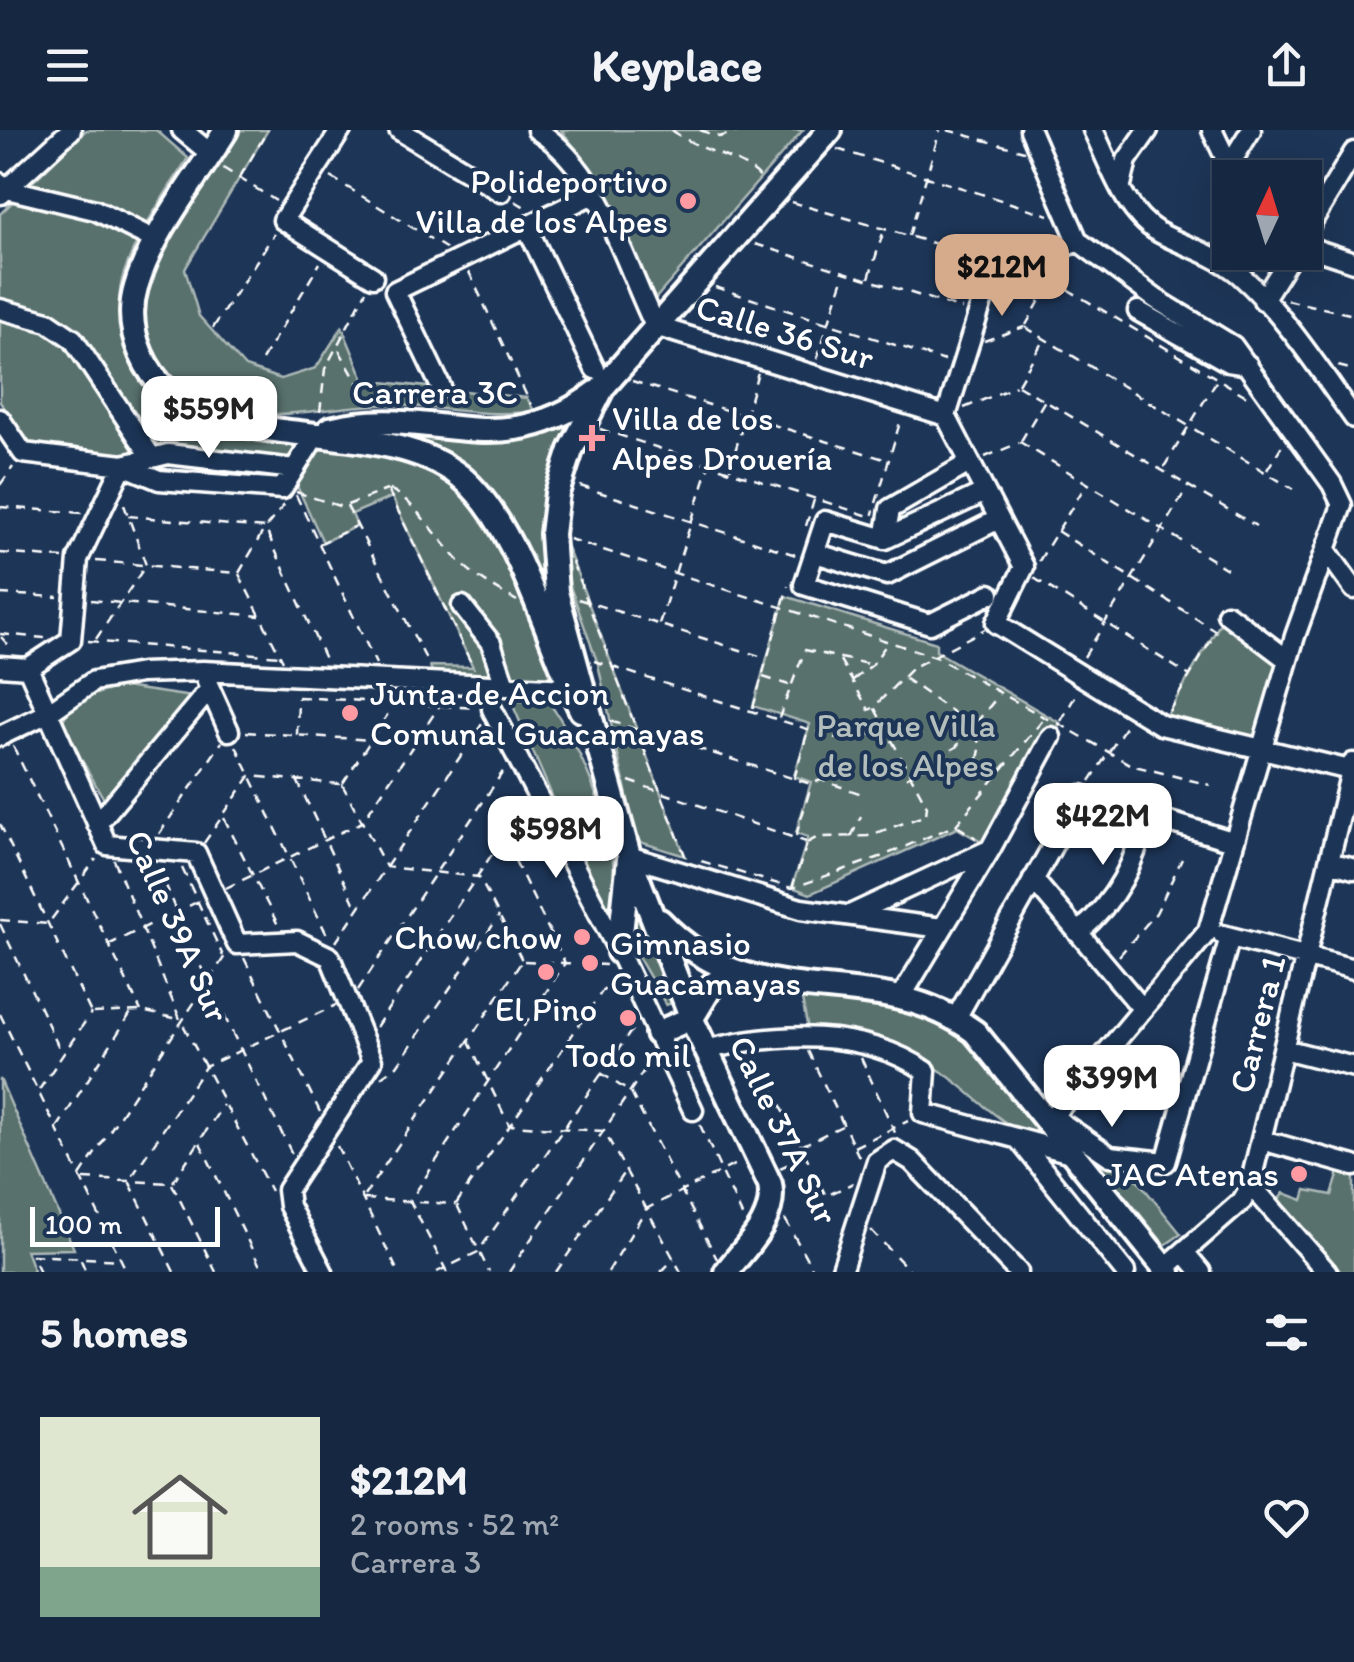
<!DOCTYPE html>
<html lang="en">
<head>
<meta charset="utf-8">
<style>
	:root { --surface:#162841; --page:#1f3048; --text:#f1f3f6; --muted:#9ea6b1; --line:#35445a; --accent:#d6ab8b }
	body { margin:0; font-family:Itim,sans-serif; background:var(--page); color:var(--text); height:100vh; display:flex; flex-direction:column; font-size:38px; white-space:nowrap }
	* { box-sizing:border-box; margin:0 }
	p { font-size:32px; color:var(--muted) }
	.icon { flex:none; width:55px; height:55px; fill:none; stroke:currentColor; stroke-width:2; stroke-linecap:round; stroke-linejoin:round }
	.map { position:relative; height:1142px; overflow:hidden }
	.side { display:flex; flex-direction:column; background:var(--surface); flex:1 }
	.side>* { flex:none }
	.needle { width:65px; rotate:4deg }
	.buttons { position:absolute; left:1212px; top:30px; display:grid; gap:20px }
	.buttons a { display:grid; place-items:center; width:110px; height:110px; border-radius:0px; background:var(--surface); box-shadow:0 10px 40px #0002,0 0 0 2px var(--line); font-size:50px }
	.scale { position:absolute; left:30px; bottom:25px; width:190px; box-sizing:border-box; padding-left:10px; border:5px solid #fff; border-top:0; font-size:28px; line-height:35px; white-space:nowrap; color:#fff; -webkit-text-stroke:8px #1d3557; paint-order:stroke }
	.price { position:absolute; translate:-50% -85px; padding:0 22px; border-radius:20px; background:#fff; color:#222; font-size:32px; line-height:65px; filter:drop-shadow(0 2px 5px #0008) }
	.price::after { content:''; position:absolute; left:50%; top:60px; width:30px; height:22px; margin-left:-15px; background:inherit; clip-path:polygon(0 0,100% 0,50% 100%) }
	.price.on { background:var(--accent); color:#111 }
	ul { padding:0; list-style:none }
	li { display:flex; align-items:center; gap:30px; height:250px; padding:0 40px }
	li+li { border-top:2px solid var(--line) }
	li span { display:grid; place-items:center; flex:none; width:280px; height:200px; border-radius:0px; color:#555 }
	li>.icon { margin-inline-start:auto }
	span .icon { width:120px; height:120px; fill:#fffc; stroke-width:1 }
	li b { font-size:42px }
	h2 { display:flex; justify-content:space-between; align-items:center; height:120px; padding:0 40px; font-size:42px }
	header { display:flex; justify-content:space-between; align-items:center; height:130px; padding:0 40px; background:var(--surface); font-size:45px; font-weight:800 }
	.map>svg:first-child { display:block }
	.green { fill:#58716d; stroke:#acb8b6; stroke-width:2.5 }
	.lines { fill:none; stroke-linecap:round; stroke-linejoin:round }
	.minor-casing { stroke:#fff; stroke-width:25 }
	.major-casing { stroke:#fff; stroke-width:30 }
	.path { stroke:#fff; stroke-width:2.5; stroke-dasharray:10 8; stroke-linecap:butt }
	.minor { stroke:#1d3557; stroke-width:18 }
	.major { stroke:#1d3557; stroke-width:22 }
	.poi-dot { fill:#ff9aa2; stroke:#1d3557; stroke-width:4 }
	.labels { text-anchor:middle; stroke-width:8; stroke-linejoin:round; paint-order:stroke }
	.poi-label { font-size:35px; fill:#fff; stroke:#1d3557; text-anchor:end }
	.street-label { font-size:35px; fill:#fff; stroke:#1d3557 }
	.park-label { font-size:35px; fill:#b4bfbd; stroke:#1d3557 }
</style>
</head>
<body>
<header><svg class="icon" aria-label="menu" viewBox="0 0 24 24"><path d="M4 6h16M4 12h16M4 18h16"/></svg>Keyplace<svg class="icon" aria-label="share" viewBox="0 0 24 24"><path d="M12 15V3M7 8l5-5 5 5M5 13v7h14v-7"/></svg></header>
<div class="map">
<svg width="1354" height="1142" viewBox="0 0 1354 1142">
	<rect width="100%" height="100%" fill="#1d3557"/>
	<filter id="ink" filterUnits="userSpaceOnUse"><feTurbulence type="fractalNoise" baseFrequency=".01" numOctaves="2"/><feDisplacementMap in="SourceGraphic" scale="20" xChannelSelector="R" yChannelSelector="G"/><feConvolveMatrix kernelMatrix="1 2 1 2 8 2 1 2 1" color-interpolation-filters="sRGB"/></filter>
	<g filter="url(#ink)">
		<path class="green" d="M 86,0 L 156,0 L 188,28 C 165,65 138,102 124,143 C 106,195 143,282 197,298 C 230,308 265,306 297,316 L 288,333 L 168,315 L 130,325 L 28,312 L 0,272 L 0,84 Z
			M 239,0 L 268,0 L 185,139 L 199,186 L 245,237 L 281,249 L 316,238 L 342,197 L 364,250 L 527,268 L 534,281 C 479,289 428,273 374,275 C 327,278 284,288 237,283 C 203,280 171,264 157,233 C 148,214 143,196 145,174 C 149,128 213,42 239,0 Z
			M 561,0 L 803,0 L 655,169 L 598,48 Z
			M 576,287 L 565,311 L 556,499 C 529,433 508,348 436,317 C 417,309 395,305 376,299 C 452,308 504,324 576,287 Z
			M 320,314 C 350,319 383,320 412,329 C 493,352 519,460 548,528 L 550,544 L 544,549 L 433,544 L 430,536 L 473,537 L 392,367 L 352,384 L 357,396 L 323,412 L 296,354 Z
			M 562,404 L 685,726 L 637,711 L 598,534 L 567,448 Z
			M 785,466 L 936,513 L 936,521 L 1060,593 L 992,718 L 957,698 L 810,764 L 792,757 L 808,707 L 796,703 L 811,652 L 794,646 L 810,594 L 753,576 Z
			M 1225,485 L 1282,531 L 1258,611 L 1165,588 Z
			M 124,557 L 192,567 L 105,671 L 61,593 C 75,568 97,562 124,557 Z
			M 511,571 L 548,571 C 585,621 621,714 614,777 L 607,776 L 589,751 Z
			M 637,779 L 669,860 L 672,873 L 666,875 L 633,818 Z
			M 801,865 L 915,883 L 952,897 L 1052,1013 C 1000,1000 983,970 941,941 C 901,913 856,906 808,899 Z
			M 0,949 L 74,1119 L 26,1120 L 34,1142 L 0,1142 Z
			M 1082,1013 L 1123,1032 L 1181,1104 L 1165,1115 Z
			M 1339,1042 L 1354,1045 L 1354,1142 L 1341,1142 L 1279,1069 L 1284,1063 L 1303,1070 L 1306,1060 L 1332,1065 Z"/>
		<g class="lines">
			<defs>
				<path id="minor" d="M 182,0 L 211,24
					M 341,0 L 283,90 L 373,147
					M 399,0 L 501,62
					M 537,0 C 601,41 623,130 655,196 L 946,286
					M 1030,0 L 1078,111 L 1156,169 L 1233,216 L 1332,354 L 1342,375 L 1295,506 L 1208,801 L 1048,992
					M 1093,0 C 1110,34 1124,82 1158,102 C 1185,117 1214,123 1239,144 C 1284,184 1319,239 1354,288
					M 1212,0 L 1235,48
					M 1228,37 L 1251,0
					M 0,53 L 7,59 L 95,80 L 157,111
					M 1121,55 L 1127,30 L 1148,0
					M 1,64 L 71,0
					M 527,97 L 595,239
					M 1305,103 L 1354,22
					M 1305,116 L 1354,132
					M 1263,170 L 1293,122
					M 0,179 L 48,192 L 73,209 L 152,328
					M 1138,181 L 1228,232 L 1248,235
					M 441,257 L 395,161 L 593,64
					M 946,286 L 1024,437 L 996,493 L 1161,595 L 1354,641
					M 946,286 L 982,172 C 999,134 1043,127 1078,111
					M 0,289 L 23,323 L 123,335 L 168,324 L 294,339
					M 985,362 L 885,409 L 825,391 L 804,455 L 930,494 L 990,464
					M 885,409 L 890,379 L 969,333
					M 1326,420 L 1354,459
					M 815,423 L 887,445 L 999,389
					M 462,476 L 491,513 L 505,556
					M 1227,484 L 1288,530
					M 0,536 L 28,538
					M 28,538 L 107,715 L 196,723 L 237,814 L 297,811 L 330,827 L 372,931 L 287,1060 L 289,1076 L 323,1142
					M 28,538 L 71,510 L 78,429 L 123,335 L 159,350 L 282,359 L 317,303
					M 207,552 L 229,601
					M 492,579 L 619,822 L 693,980
					M 0,606 L 48,583 L 94,551 L 141,543 L 203,541 L 570,559
					M 97,694 L 210,559
					M 629,726 L 801,779 L 942,798
					M 1330,732 L 1354,739
					M 1033,749 L 1141,877
					M 852,784 L 987,721
					M 1078,803 C 1116,771 1136,733 1146,684
					M 1223,805 L 1354,839
					M 901,867 L 991,718 L 1051,607
					M 956,888 L 1081,665 L 1232,711
					M 1284,919 L 1354,937
					M 705,920 C 777,902 862,898 926,941 L 923,983 L 1071,1023
					M 1053,987 L 1110,1026 L 1166,1032 L 1230,807
					M 1262,1010 L 1354,1036
					M 1020,1011 L 1125,1142
					M 1251,1055 L 1327,1142
					M 1184,1122 L 1201,1142
					M 1165,1138 L 1242,1071 L 1249,1059 L 1353,633
					M 841,1142 L 877,1031 L 894,1020 L 912,1031 L 1018,1142"/>
				<path id="major" d="M 226,0 C 196,49 152,102 136,157 C 129,180 132,203 141,224 C 189,337 372,277 460,346 C 518,393 547,511 581,580
					M 330,299 C 433,273 498,337 597,262
					M 660,791 C 758,895 872,826 975,902 L 1168,1142
					M 619,822 L 629,729
					M 657,903 L 692,888 L 712,855 L 732,843
					M 726,1142 C 746,1116 777,1089 770,1054 L 694,894 L 629,726 L 556,462 L 552,404 L 557,363 L 571,320 L 603,257 L 830,0"/>
			</defs>
			<use href="#minor" class="minor-casing"/>
			<use href="#major" class="major-casing"/>
			<path class="path" d="M 672,0 C 695,20 747,29 761,49
				M 700,0 L 719,7 L 745,0
				M 947,0 L 1024,21
				M 837,19 L 1049,85
				M 223,38 L 276,71
				M 240,47 L 268,0
				M 331,47 L 447,119
				M 515,71 L 530,80
				M 791,72 L 995,131
				M 909,106 L 940,0
				M 755,114 L 962,179
				M 469,142 L 531,275
				M 869,148 L 883,103
				M 1052,150 L 1253,270
				M 715,157 L 945,231
				M 1287,170 L 1354,185
				M 1026,195 L 1059,137
				M 1025,197 L 1293,359
				M 213,198 L 274,104
				M 984,211 L 1024,197
				M 339,220 L 369,273
				M 817,229 L 845,142
				M 262,230 L 320,133
				M 1338,236 L 1354,240
				M 632,251 L 887,330
				M 1018,254 L 1044,209
				M 1018,255 L 1256,396
				M 964,278 L 1016,256
				M 320,282 L 325,239 L 366,161
				M 600,299 L 872,387 L 874,380
				M 1021,311 L 1045,270
				M 1020,312 L 1227,439
				M 985,327 L 1019,313
				M 1164,337 L 1217,250
				M 730,339 L 758,242
				M 1267,340 L 1284,312
				M 0,355 L 13,337
				M 580,356 L 796,425
				M 388,360 L 474,539
				M 390,360 C 408,364 445,417 462,434 C 478,449 498,460 517,471
				M 296,362 L 342,377 L 387,360
				M 296,365 L 376,534
				M 876,373 L 901,289
				M 347,376 L 429,535
				M 0,377 L 83,383
				M 128,386 L 265,398 L 326,531
				M 806,396 L 814,370
				M 1057,401 L 1216,501
				M 569,409 L 936,527 L 1051,591
				M 319,414 L 356,396
				M 0,423 L 63,428
				M 96,431 L 237,443
				M 1039,431 L 1087,353
				M 572,432 L 686,728
				M 239,443 L 265,398 L 285,374
				M 239,444 L 283,531
				M 1034,448 L 1190,546
				M 0,464 L 58,467
				M 578,469 L 766,528
				M 91,470 L 260,486
				M 659,494 L 709,336
				M 0,504 L 45,508
				M 1,507 L 12,519
				M 96,509 L 146,435 L 123,372
				M 88,511 L 280,526
				M 1084,527 L 1189,355
				M 840,530 L 869,580 L 873,578
				M 594,531 L 845,611 L 885,601
				M 763,547 L 789,555
				M 904,548 L 961,588 L 981,615 L 974,647
				M 853,550 L 872,535 L 888,512
				M 298,567 L 476,578
				M 753,578 L 788,456
				M 1169,581 L 1216,502
				M 779,588 L 805,520 L 872,535
				M 610,591 L 811,654 L 821,650 L 865,665
				M 1061,591 L 1077,563
				M 1058,593 L 1131,635 L 1210,655
				M 246,602 L 372,610
				M 297,605 L 298,568
				M 13,616 L 141,881
				M 236,616 L 328,807
				M 906,648 L 956,617 L 999,565
				M 794,649 L 808,600
				M 297,650 L 357,779
				M 629,651 L 806,712
				M 1090,651 L 1129,591
				M 343,653 L 395,573
				M 342,654 L 386,737 L 479,747 L 522,830
				M 224,688 L 279,797
				M 0,694 L 91,883
				M 957,696 L 976,708
				M 159,704 L 222,612
				M 796,706 L 811,656
				M 851,707 L 861,686
				M 204,713 L 250,646 L 340,654
				M 807,713 L 818,707 L 868,706 L 926,685 L 927,676 L 874,577 L 912,538 L 985,499
				M 114,730 L 180,889 L 271,1061
				M 701,731 L 792,758 L 883,726 L 956,695 L 1043,590
				M 158,737 L 208,853 L 292,1024
				M 182,738 L 223,826
				M 226,758 L 362,692 L 440,575
				M 792,758 L 807,714
				M 0,790 L 48,794 L 96,729
				M 0,794 L 63,926
				M 336,812 L 482,594
				M 108,815 L 201,770
				M 1119,826 L 1156,783 L 1182,729
				M 244,828 L 320,982
				M 524,831 L 606,835
				M 358,860 L 506,637
				M 93,883 L 141,881 L 179,889
				M 0,884 L 127,1142
				M 376,897 L 525,675
				M 468,910 L 509,995 L 604,1001 L 681,1142
				M 808,921 L 861,1031
				M 756,926 L 826,1066 L 853,1053
				M 861,928 L 897,1007
				M 601,943 L 631,963 L 717,1129
				M 381,947 L 397,936 L 499,786
				M 39,960 L 91,883
				M 700,995 L 745,1092
				M 57,998 L 132,881
				M 200,1013 L 263,1142
				M 337,1016 L 398,1142
				M 801,1016 L 842,996
				M 854,1017 L 908,991
				M 780,1038 L 805,1027
				M 80,1046 L 225,826
				M 84,1049 L 171,1053
				M 173,1052 L 223,975
				M 172,1054 L 216,1142
				M 364,1066 L 522,831
				M 364,1069 L 456,1074
				M 456,1074 L 614,844
				M 457,1075 L 489,1142
				M 785,1089 L 814,1142
				M 871,1100 L 911,1142
				M 81,1130 L 86,1142
				M 40,1142 L 32,1125 L 121,1130
				M 174,1142 L 129,1051 L 205,937 L 336,875
				M 437,1142 L 478,1122 L 636,894
				M 447,1142 L 410,1071 L 565,833 L 504,708
				M 509,1142 L 653,927
				M 556,1142 L 625,1041
				M 608,1142 L 646,1079 L 740,1032
				M 661,1142 L 674,1129"/>
			<use href="#minor" class="minor"/>
			<use href="#major" class="major"/>
		</g>
	</g>
	<g class="poi-dot">
		<circle cx="688" cy="71" r="10"/>
		<path d="M587 293h10v10h10v10h-10v10h-10v-10h-10v-10h10z"/>
		<circle cx="350" cy="583" r="10"/>
		<circle cx="582" cy="807" r="10"/>
		<circle cx="590" cy="833" r="10"/>
		<circle cx="546" cy="842" r="10"/>
		<circle cx="628" cy="888" r="10"/>
		<circle cx="1299" cy="1044" r="10"/>
	</g>
	<g class="labels">
		<g class="poi-label">
			<text x="668" y="63">Polideportivo<tspan x="668" dy="40">Villa de los Alpes</tspan></text>
			<text x="612" y="300" text-anchor="start">Villa de los<tspan x="612" dy="40">Alpes Drouería</tspan></text>
			<text x="370" y="575" text-anchor="start">Junta de Accion<tspan x="370" dy="40">Comunal Guacamayas</tspan></text>
			<text x="562" y="819">Chow chow</text>
			<text x="610" y="825" text-anchor="start">Gimnasio<tspan x="610" dy="40">Guacamayas</tspan></text>
			<text x="546" y="891" text-anchor="middle">El Pino</text>
			<text x="628" y="937" text-anchor="middle">Todo mil</text>
			<text x="1279" y="1056">JAC Atenas</text>
		</g>
		<g class="street-label">
			<text transform="translate(785 202) rotate(17)" y="12">Calle 36 Sur</text>
			<text x="435" y="274">Carrera 3C</text>
			<text transform="translate(178 796) rotate(66)" y="12">Calle 39A Sur</text>
			<text transform="translate(1257 894) rotate(-76)" y="12">Carrera 1</text>
			<text transform="translate(784 1000) rotate(64)" y="12">Calle 37A Sur</text>
		</g>
		<g class="park-label">
			<text x="906" y="607">Parque Villa<tspan x="906" dy="40">de los Alpes</tspan></text>
		</g>
	</g>
</svg>
<div class="buttons">
<a><svg class="needle" viewBox="-14 -14 28 28"><path d="M0-13l5 13h-10z" fill="#e53935"/><path d="M0 13l5-13h-10z" fill="#9ea6b1"/></svg></a>
</div>
<div class="scale">100 m</div>
<b class="price on" style="left:1002px;top:189px">$212M</b>
<b class="price" style="left:209px;top:331px">$559M</b>
<b class="price" style="left:1103px;top:738px">$422M</b>
<b class="price" style="left:556px;top:751px">$598M</b>
<b class="price" style="left:1112px;top:1000px">$399M</b>
</div>
<section class="side">
<h2>5 homes<svg class="icon" aria-label="filters" viewBox="0 0 24 24"><path d="M4 7h16M4 17h16"/><circle cx="9" cy="7" r="2"/><circle cx="15" cy="17" r="2"/></svg></h2>
<ul>
<li><span style="background:linear-gradient(#dfe7d0 75%,#7fa58c 0)"><svg class="icon" aria-label="home" viewBox="0 0 24 24"><path d="M3 11l9-7 9 7M6 9v11h12V9"/></svg></span><div><b>$212M</b><p>2 rooms · 52 m²</p><p>Carrera 3</p></div><svg class="icon" aria-label="heart" viewBox="0 0 24 24"><path d="M12 20l-8-8c-3-5 5-10 8-4 3-6 11-1 8 4z"/></svg></li>
</ul>
</section>
</body>
</html>
